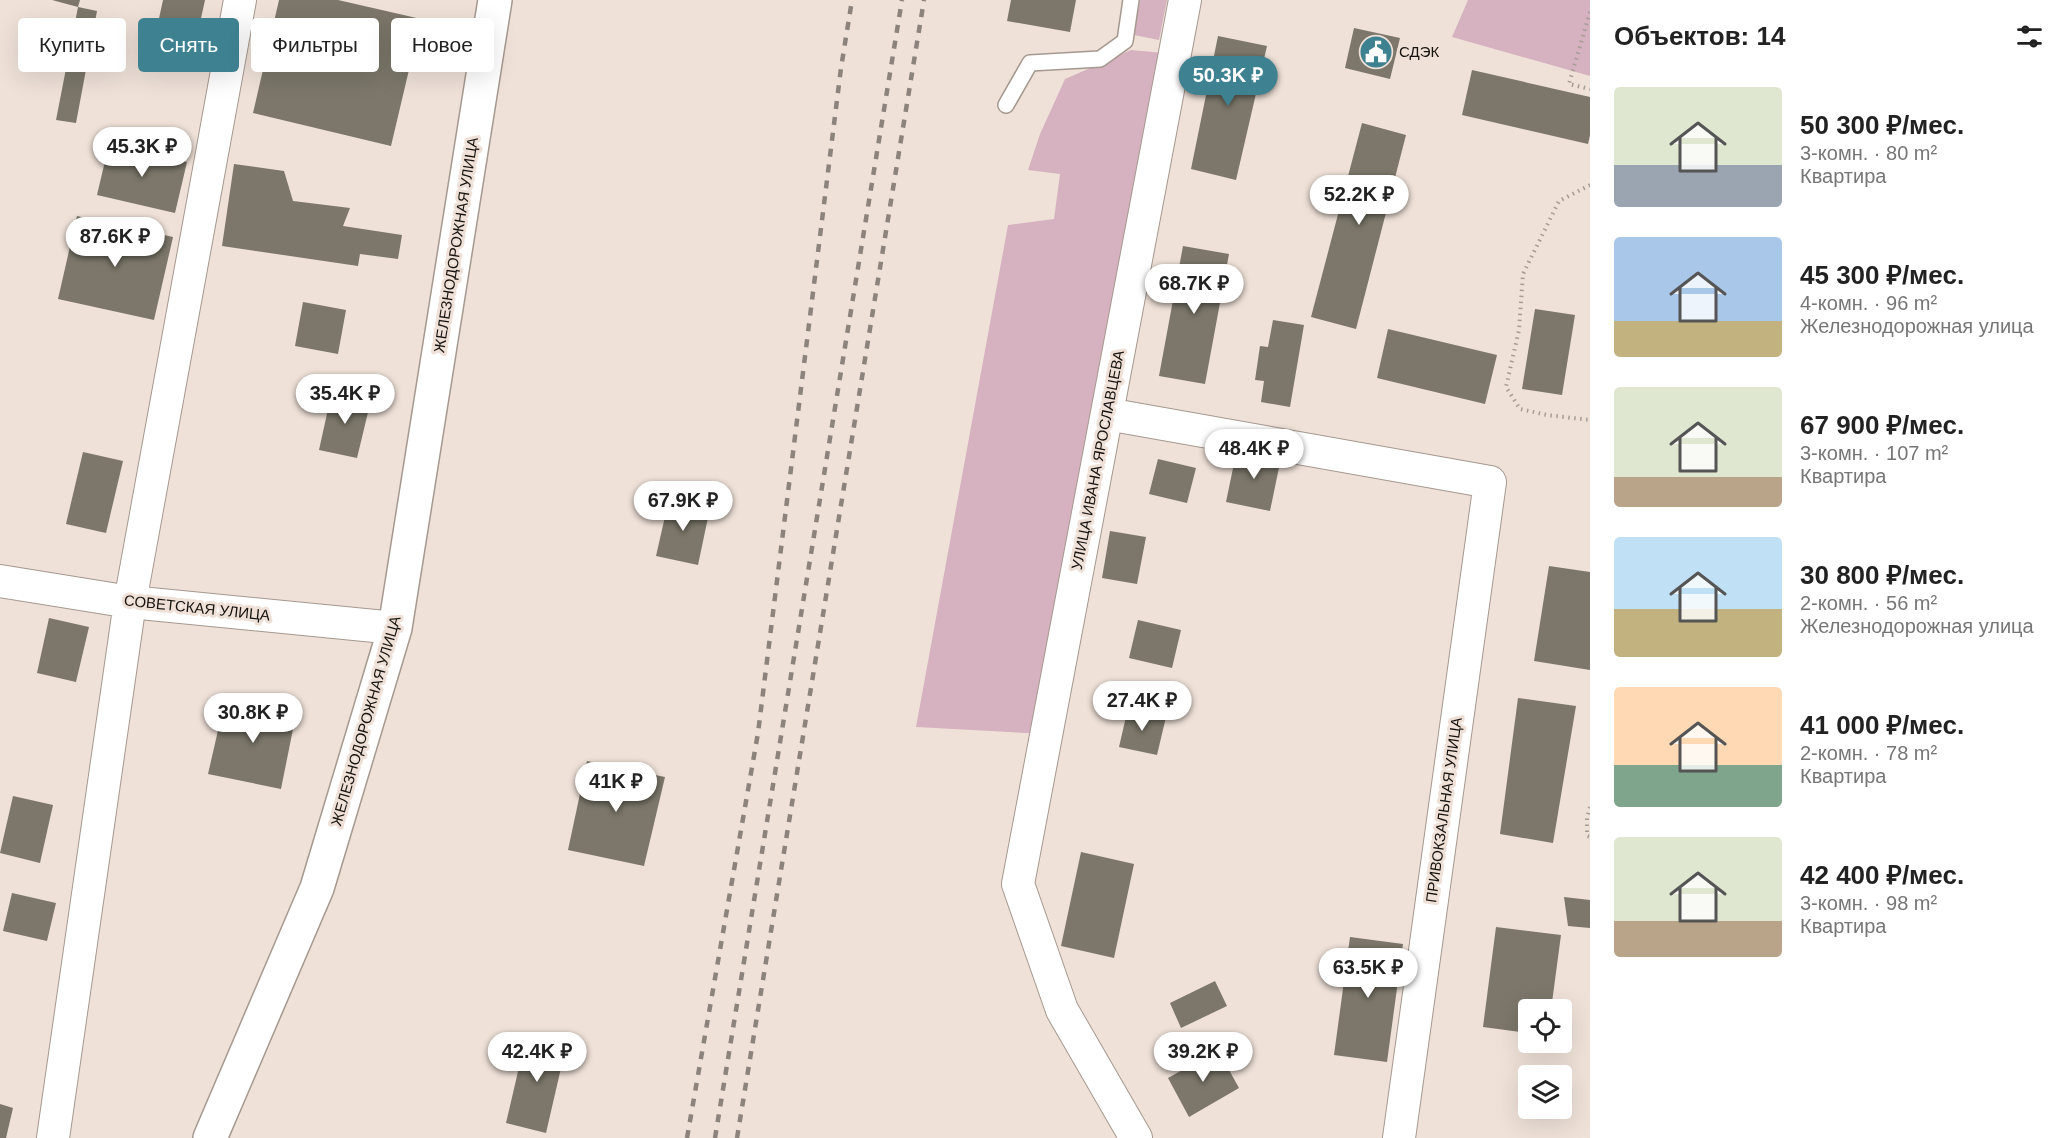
<!DOCTYPE html>
<html lang="ru">
<head>
<meta charset="utf-8">
<style>
	:root { --surface:#fff; --page:#f2f2f2; --text:#222; --muted:#767676; --accent:#3e8191 }
	body { margin:0; font-family:Helvetica,sans-serif; background:var(--page); color:var(--text); height:100vh; display:flex; flex-direction:column; font-size:22px; white-space:nowrap }
	* { box-sizing:border-box; margin:0 }
	p { font-size:20px; color:var(--muted) }
	.icon { flex:none; width:33px; height:33px; fill:none; stroke:currentColor; stroke-width:2; stroke-linecap:round; stroke-linejoin:round }
	.map { position:relative; flex:1; overflow:hidden }
	.details { display:flex; flex-direction:column; background:var(--surface); width:480px }
	.details>* { flex:none }
	.top-card { position:absolute; left:18px; top:18px; width:570px; height:54px; display:flex; gap:12px }
	.fabs { position:absolute; left:1518px; top:999px; display:grid; gap:12px }
	.fabs a { display:grid; place-items:center; width:54px; height:54px; border-radius:6px; background:var(--surface); box-shadow:0 6px 24px #0002; font-size:30px }
	.price { position:absolute; translate:-50% -51px; padding:0 14px; border-radius:21px; background:#fff; color:#222; font-size:20px; line-height:39px; filter:drop-shadow(0 2px 3px #0008) }
	.price::after { content:''; position:absolute; left:50%; top:36px; width:18px; height:14px; margin-left:-9px; background:inherit; clip-path:polygon(0 0,100% 0,50% 100%) }
	.price.on { background:var(--accent); color:#fff }
	ul { padding:0; list-style:none }
	li { display:flex; align-items:center; gap:18px; height:150px; padding:0 24px }
	li span { display:grid; place-items:center; flex:none; width:168px; height:120px; border-radius:6px; color:#555 }
	li>.icon { margin-inline-start:auto }
	span .icon { width:72px; height:72px; fill:#fffc; stroke-width:1 }
	li b { font-size:26px }
	h2 { display:flex; justify-content:space-between; align-items:center; height:72px; padding:0 24px; font-size:26px }
	.pill { padding:0 21px; border-radius:6px; background:var(--surface); box-shadow:0 6px 24px #0002; font-size:21px; line-height:54px }
	.pill.on { background:var(--accent); color:#fff }
	main { display:flex; flex:1; min-height:0 }
	.map>svg:first-child { display:block }
	.green { fill:#d6b2c1 }
	.building { fill:#7c776a }
	.lines { fill:none; stroke-linecap:round; stroke-linejoin:round }
	.lane-casing { stroke:#a5988f; stroke-width:18 }
	.street-casing { stroke:#a5988f; stroke-width:34 }
	.secondary-casing { stroke:#a5988f; stroke-width:36 }
	.path { stroke:#a69c95; stroke-width:4; stroke-dasharray:1.5 4.5; stroke-linecap:butt }
	.lane { stroke:#fff; stroke-width:15 }
	.street { stroke:#fff; stroke-width:32 }
	.secondary { stroke:#fff; stroke-width:33 }
	.rail { stroke:#8d837d; stroke-width:4.5; stroke-dasharray:8 8; stroke-linecap:butt }
	.labels { text-anchor:middle; stroke-width:6; stroke-linejoin:round; paint-order:stroke }
	.poi-label { font-size:15px; fill:#16120f; stroke:#efe1d8; text-anchor:start }
	.street-label { font-size:15px; fill:#16120f; stroke:#efe1d8 }
</style>
</head>
<body>
<main>
<div class="map">
<svg width="1590" height="1138" viewBox="0 0 1590 1138">
	<rect width="100%" height="100%" fill="#efe1d8"/>
	<path class="green" d="M 1140,0 L 1167,0 L 1159,40 L 1134,35 Z
		M 1468,0 L 1590,0 L 1590,76 L 1452,37 Z
		M 1131,50 L 1175,54 L 1046,734 L 916,727 L 1008,225 L 1054,219 L 1060,174 L 1028,170 L 1040,134 L 1065,79 Z"/>
	<path class="building" d="M 52,0 L 80,0 L 78,7 L 97,11 L 76,123 L 56,120 L 78,7 Z
		M 163,0 L 205,0 L 198,32 L 158,23 Z
		M 279,0 L 338,0 L 421,19 L 391,146 L 253,113 Z
		M 1011,0 L 1076,0 L 1070,32 L 1007,21 Z
		M 1354,28 L 1400,38 L 1390,79 L 1345,68 Z
		M 1218,36 L 1267,46 L 1236,180 L 1191,169 Z
		M 1472,70 L 1590,97 L 1590,135 L 1588,144 L 1462,115 Z
		M 1362,123 L 1406,135 L 1356,329 L 1311,317 Z
		M 109,144 L 187,162 L 175,213 L 97,195 Z
		M 234,164 L 284,171 L 293,201 L 350,208 L 343,226 L 402,235 L 398,259 L 360,254 L 358,266 L 222,246 Z
		M 77,216 L 173,237 L 154,320 L 58,299 Z
		M 1183,246 L 1229,254 L 1205,384 L 1159,376 Z
		M 303,302 L 346,310 L 338,354 L 295,346 Z
		M 1535,309 L 1575,315 L 1562,395 L 1522,389 Z
		M 1273,320 L 1304,325 L 1290,407 L 1261,402 L 1264,381 L 1255,380 L 1260,346 L 1268,347 Z
		M 1388,329 L 1497,355 L 1485,404 L 1377,378 Z
		M 332,391 L 371,400 L 357,458 L 319,450 Z
		M 1237,449 L 1281,458 L 1270,511 L 1226,502 Z
		M 83,452 L 123,461 L 106,533 L 66,524 Z
		M 1158,459 L 1196,468 L 1187,503 L 1149,494 Z
		M 669,499 L 710,508 L 698,565 L 656,556 Z
		M 1110,531 L 1146,537 L 1137,584 L 1102,578 Z
		M 1549,566 L 1590,572 L 1590,670 L 1534,661 Z
		M 49,618 L 89,627 L 76,682 L 37,673 Z
		M 1138,620 L 1181,630 L 1172,668 L 1129,658 Z
		M 1518,698 L 1576,706 L 1553,843 L 1500,834 Z
		M 225,700 L 296,714 L 281,789 L 208,774 Z
		M 1128,708 L 1166,717 L 1157,755 L 1119,747 Z
		M 587,761 L 665,777 L 644,866 L 568,850 Z
		M 13,796 L 53,805 L 40,863 L 0,853 Z
		M 1081,852 L 1134,864 L 1114,958 L 1061,946 Z
		M 12,893 L 56,903 L 47,941 L 3,931 Z
		M 1564,897 L 1590,900 L 1590,928 L 1568,926 Z
		M 1496,927 L 1561,935 L 1551,1010 L 1528,1010 L 1528,1033 L 1483,1027 Z
		M 1350,937 L 1403,944 L 1387,1062 L 1334,1055 Z
		M 1215,981 L 1227,1006 L 1181,1028 L 1170,1003 Z
		M 527,1033 L 567,1042 L 546,1133 L 506,1123 Z
		M 1218,1050 L 1239,1088 L 1189,1117 L 1168,1078 Z
		M 0,1104 L 13,1108 L 6,1138 L 0,1138 Z"/>
	<g class="lines">
		<defs>
			<path id="lane" d="M 1006,105 L 1030,63 L 1100,59 L 1125,41 L 1131,0"/>
			<path id="street" d="M 1107,414 L 1490,482 L 1399,1138
				M 0,581 L 130,602 L 395,628
				M 53,1138 L 130,602 L 240,0
				M 1136,1138 L 1062,1010 L 1018,884 L 1185,0"/>
			<path id="secondary" d="M 210,1138 L 317,888 L 395,628 L 495,0"/>
		</defs>
		<use href="#lane" class="lane-casing"/>
		<use href="#street" class="street-casing"/>
		<use href="#secondary" class="secondary-casing"/>
		<path class="path" d="M 1590,12 L 1569,84 L 1590,89
			M 1590,185 L 1559,201 L 1523,274 L 1519,330 L 1506,387 L 1520,409 L 1547,415 L 1590,420
			M 1590,807 L 1587,818 L 1587,836 L 1590,837"/>
		<use href="#lane" class="lane"/>
		<use href="#street" class="street"/>
		<use href="#secondary" class="secondary"/>
		<path class="rail" d="M 687,1138 L 758,733 L 841,68 L 852,0
			M 715,1138 L 902,0
			M 737,1138 L 924,0"/>
	</g>
	<defs>
		<symbol id="civic-disc" viewBox="-11 -11 22 22"><circle r="9.5" fill="#3e8191" stroke="#efe1d8"/><path d="M-.6-6.5H3V-4.5H.6V-3L4-1V1h2V6H-6V1h2V-1L-.6-3ZM-1.2 2.5V6h2.4V2.5Z" fill="#fff"/></symbol>
	</defs>
	<g fill-rule="evenodd">
		<use href="#civic-disc" x="1357" y="33" width="38" height="38"/>
	</g>
	<g class="labels">
		<g class="poi-label">
			<text x="1399" y="57">СДЭК</text>
		</g>
		<g class="street-label">
			<text transform="translate(456 245) rotate(-81)" y="5">ЖЕЛЕЗНОДОРОЖНАЯ УЛИЦА</text>
			<text transform="translate(1098 460) rotate(-79)" y="5">УЛИЦА ИВАНА ЯРОСЛАВЦЕВА</text>
			<text transform="translate(197 608) rotate(6)" y="5">СОВЕТСКАЯ УЛИЦА</text>
			<text transform="translate(366 721) rotate(-74)" y="5">ЖЕЛЕЗНОДОРОЖНАЯ УЛИЦА</text>
			<text transform="translate(1444 810) rotate(-82)" y="5">ПРИВОКЗАЛЬНАЯ УЛИЦА</text>
		</g>
	</g>
</svg>
<div class="fabs">
<a><svg class="icon" aria-label="locate" viewBox="0 0 24 24"><circle cx="12" cy="12" r="6"/><path d="M12 2v4M12 18v4M2 12h4M18 12h4"/></svg></a>
<a><svg class="icon" aria-label="layers" viewBox="0 0 24 24"><path d="M12 4l9 5-9 5-9-5zM3 14l9 5 9-5"/></svg></a>
</div>
<b class="price on" style="left:1228px;top:107px">50.3K ₽</b>
<b class="price" style="left:142px;top:178px">45.3K ₽</b>
<b class="price" style="left:1359px;top:226px">52.2K ₽</b>
<b class="price" style="left:115px;top:268px">87.6K ₽</b>
<b class="price" style="left:1194px;top:315px">68.7K ₽</b>
<b class="price" style="left:345px;top:425px">35.4K ₽</b>
<b class="price" style="left:1254px;top:480px">48.4K ₽</b>
<b class="price" style="left:683px;top:532px">67.9K ₽</b>
<b class="price" style="left:1142px;top:732px">27.4K ₽</b>
<b class="price" style="left:253px;top:744px">30.8K ₽</b>
<b class="price" style="left:616px;top:813px">41K ₽</b>
<b class="price" style="left:1368px;top:999px">63.5K ₽</b>
<b class="price" style="left:537px;top:1083px">42.4K ₽</b>
<b class="price" style="left:1203px;top:1083px">39.2K ₽</b>
<div class="top-card">
<a class="pill">Купить</a>
<a class="pill on">Снять</a>
<a class="pill">Фильтры</a>
<a class="pill">Новое</a>
</div>
</div>
<section class="details">
<h2>Объектов: 14<svg class="icon" aria-label="filters" viewBox="0 0 24 24"><path d="M4 7h16M4 17h16"/><circle cx="9" cy="7" r="2"/><circle cx="15" cy="17" r="2"/></svg></h2>
<ul>
<li><span style="background:linear-gradient(#dfe7d0 65%,#9aa5b1 0)"><svg class="icon" aria-label="home" viewBox="0 0 24 24"><path d="M3 11l9-7 9 7M6 9v11h12V9"/></svg></span><div><b>50 300 ₽/мес.</b><p>3-комн. · 80 m²</p><p>Квартира</p></div></li>
<li><span style="background:linear-gradient(#a9c7e8 70%,#c2b280 0)"><svg class="icon" aria-label="home" viewBox="0 0 24 24"><path d="M3 11l9-7 9 7M6 9v11h12V9"/></svg></span><div><b>45 300 ₽/мес.</b><p>4-комн. · 96 m²</p><p>Железнодорожная улица</p></div></li>
<li><span style="background:linear-gradient(#dfe7d0 75%,#b9a48a 0)"><svg class="icon" aria-label="home" viewBox="0 0 24 24"><path d="M3 11l9-7 9 7M6 9v11h12V9"/></svg></span><div><b>67 900 ₽/мес.</b><p>3-комн. · 107 m²</p><p>Квартира</p></div></li>
<li><span style="background:linear-gradient(#bfe0f5 60%,#c2b280 0)"><svg class="icon" aria-label="home" viewBox="0 0 24 24"><path d="M3 11l9-7 9 7M6 9v11h12V9"/></svg></span><div><b>30 800 ₽/мес.</b><p>2-комн. · 56 m²</p><p>Железнодорожная улица</p></div></li>
<li><span style="background:linear-gradient(#ffd9b3 65%,#7fa58c 0)"><svg class="icon" aria-label="home" viewBox="0 0 24 24"><path d="M3 11l9-7 9 7M6 9v11h12V9"/></svg></span><div><b>41 000 ₽/мес.</b><p>2-комн. · 78 m²</p><p>Квартира</p></div></li>
<li><span style="background:linear-gradient(#dfe7d0 70%,#b9a48a 0)"><svg class="icon" aria-label="home" viewBox="0 0 24 24"><path d="M3 11l9-7 9 7M6 9v11h12V9"/></svg></span><div><b>42 400 ₽/мес.</b><p>3-комн. · 98 m²</p><p>Квартира</p></div></li>
</ul>
</section>
</main>
</body>
</html>
